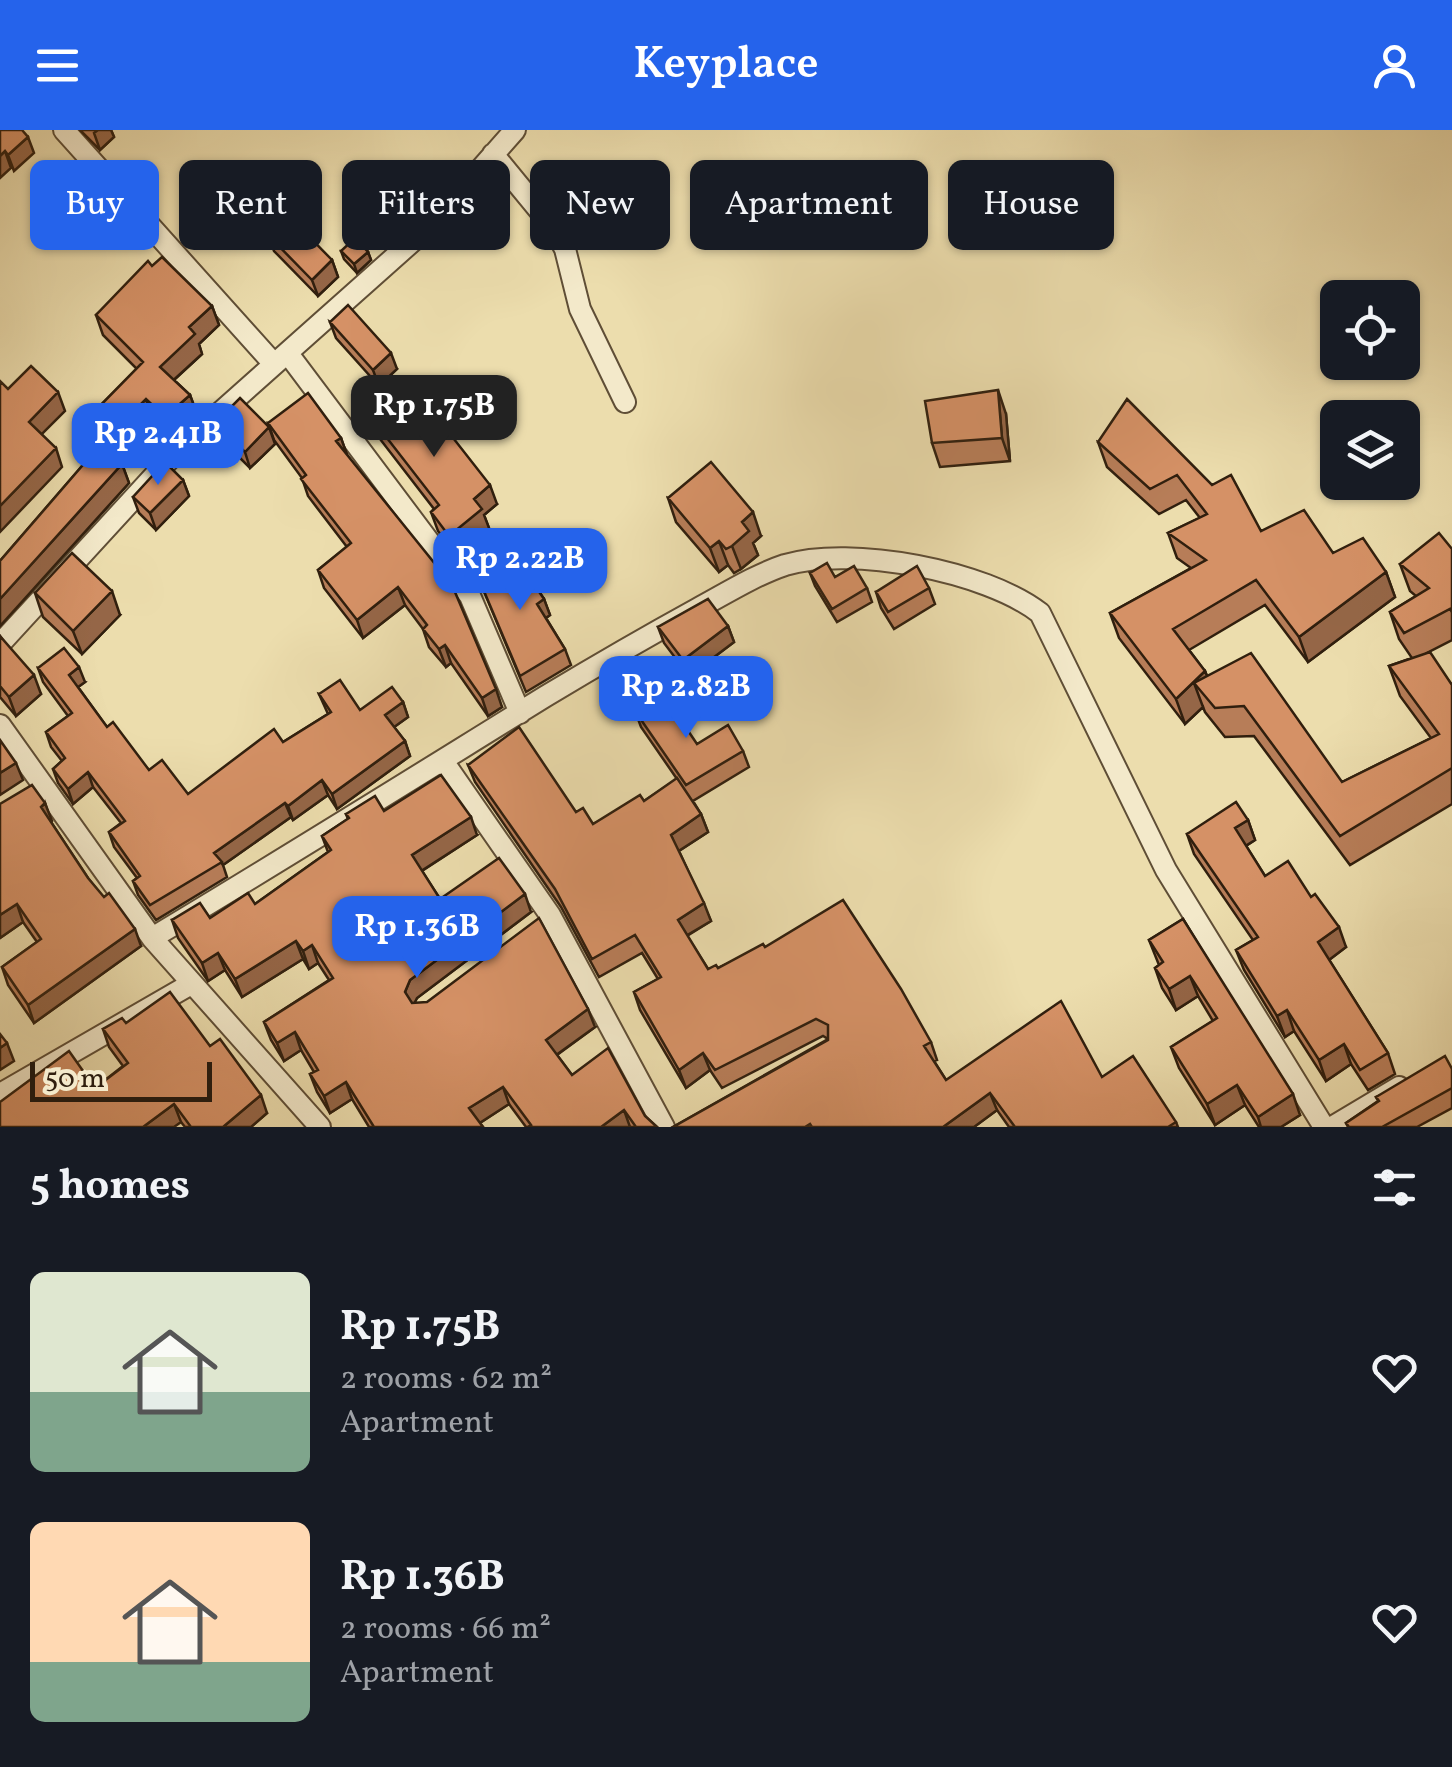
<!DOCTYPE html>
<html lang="en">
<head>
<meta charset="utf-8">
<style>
	:root { --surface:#171b24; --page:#242831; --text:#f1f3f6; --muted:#9ea1a6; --accent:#2563eb }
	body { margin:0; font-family:Vollkorn,serif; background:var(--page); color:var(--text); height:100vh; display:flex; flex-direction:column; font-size:38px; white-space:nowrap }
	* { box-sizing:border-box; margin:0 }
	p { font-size:32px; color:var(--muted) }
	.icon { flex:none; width:55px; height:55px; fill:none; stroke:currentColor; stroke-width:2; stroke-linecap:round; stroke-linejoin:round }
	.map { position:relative; height:997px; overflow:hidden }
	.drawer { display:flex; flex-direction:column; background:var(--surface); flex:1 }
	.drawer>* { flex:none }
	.top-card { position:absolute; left:30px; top:30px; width:1392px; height:90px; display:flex; gap:20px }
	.controls { position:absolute; left:1320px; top:150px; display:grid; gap:20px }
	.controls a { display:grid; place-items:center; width:100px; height:100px; border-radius:15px; background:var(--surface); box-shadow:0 2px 8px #0004; font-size:50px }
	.scale { position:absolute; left:30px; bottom:25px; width:182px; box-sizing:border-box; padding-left:10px; border:5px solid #301f0e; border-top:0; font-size:28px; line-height:35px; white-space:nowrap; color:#301f0e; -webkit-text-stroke:8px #f3e9ca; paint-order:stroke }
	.price { position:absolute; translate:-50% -85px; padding:0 22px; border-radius:20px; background:var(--accent); color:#fff; font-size:32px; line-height:65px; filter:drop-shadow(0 2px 5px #0008) }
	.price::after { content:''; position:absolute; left:50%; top:60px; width:30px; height:22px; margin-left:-15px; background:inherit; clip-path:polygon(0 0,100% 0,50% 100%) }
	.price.active { background:#222; color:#fff }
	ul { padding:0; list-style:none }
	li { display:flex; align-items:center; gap:30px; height:250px; padding:0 30px }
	li span { display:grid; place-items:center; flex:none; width:280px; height:200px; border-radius:15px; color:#555 }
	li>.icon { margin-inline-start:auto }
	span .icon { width:120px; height:120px; fill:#fffc; stroke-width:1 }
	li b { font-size:42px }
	h2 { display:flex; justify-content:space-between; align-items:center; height:120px; padding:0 30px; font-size:42px }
	.pill { padding:0 35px; border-radius:15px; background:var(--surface); box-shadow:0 2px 8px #0004; font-size:35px; line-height:90px }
	.pill.active { background:var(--accent); color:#fff }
	header { display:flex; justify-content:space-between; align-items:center; height:130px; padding:0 30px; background:var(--accent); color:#fff; font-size:45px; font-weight:600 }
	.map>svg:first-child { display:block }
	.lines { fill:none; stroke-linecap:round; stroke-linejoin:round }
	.minor-casing { stroke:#5f4e36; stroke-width:24 }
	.minor { stroke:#f3e9ca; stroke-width:20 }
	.wall { fill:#b77d58; stroke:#301f0e; stroke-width:2.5 }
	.shaded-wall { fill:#956647; stroke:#301f0e; stroke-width:2.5 }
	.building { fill:#d59166; stroke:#301f0e; stroke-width:2.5 }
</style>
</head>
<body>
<header><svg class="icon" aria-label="menu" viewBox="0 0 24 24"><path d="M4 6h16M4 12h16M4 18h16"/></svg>Keyplace<svg class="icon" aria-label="person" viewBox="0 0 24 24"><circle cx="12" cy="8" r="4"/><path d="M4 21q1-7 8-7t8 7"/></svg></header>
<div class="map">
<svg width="1452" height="997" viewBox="0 0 1452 997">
	<rect width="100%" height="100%" fill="#ecddad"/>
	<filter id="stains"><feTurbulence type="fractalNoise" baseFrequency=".002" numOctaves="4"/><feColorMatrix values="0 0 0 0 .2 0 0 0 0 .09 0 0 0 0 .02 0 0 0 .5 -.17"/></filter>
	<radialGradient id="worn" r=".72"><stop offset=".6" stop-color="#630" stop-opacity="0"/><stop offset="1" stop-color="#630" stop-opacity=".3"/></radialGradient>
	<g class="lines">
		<defs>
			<path id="minor" d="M 64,0 L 274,234
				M 493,24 L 553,97 L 565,119 L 580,179 L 625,272
				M 289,225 L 470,466 L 520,583
				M 0,514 L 177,321 L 433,93 L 515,0
				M 0,595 L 152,808 L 320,997
				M 443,631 L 550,785 L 664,997
				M 152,808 C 284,729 415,647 546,566 C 596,536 646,507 697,479 C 725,464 755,445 785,435 C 851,415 986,441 1040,483 L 1166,740 L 1324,997
				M 0,964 L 191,854
				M 1332,997 L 1399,957"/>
		</defs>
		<use href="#minor" class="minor-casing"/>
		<use href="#minor" class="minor"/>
	</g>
	<path class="wall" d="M 80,0 L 111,0 L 114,7 L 100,20 Z
		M 268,105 L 332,130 L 338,147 L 318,166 L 274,121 Z
		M 341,121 L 368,122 L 371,130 L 357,143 L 344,129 Z
		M 152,136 L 212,176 L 219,195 L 199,214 L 202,224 L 174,250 L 190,265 L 197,284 L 173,307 L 153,288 L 115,327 L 122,334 L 129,353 L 0,496 L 0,431 L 101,314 L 94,308 L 87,289 L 137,239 L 103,205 L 96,185 Z
		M 330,192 L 397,239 L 379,256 L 336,208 Z
		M 1006,284 L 1010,331 L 940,337 L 932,313 Z
		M 373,290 L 497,374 L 484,385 L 489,398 L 456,425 L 438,401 L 431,382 L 434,379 L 380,309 Z
		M 215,293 L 275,314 L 250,338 L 221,309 Z
		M 268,293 L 341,308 L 347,325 L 502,577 L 488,586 L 451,533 L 446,537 L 429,517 L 423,499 L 405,475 L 363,508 L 324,458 L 318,440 L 347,417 L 308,366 L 302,348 L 274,310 Z
		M 1098,312 L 1212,355 L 1261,401 L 1333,423 L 1386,442 L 1395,467 L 1308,532 L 1265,475 L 1189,520 L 1205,541 L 1207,546 L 1342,652 L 1431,608 L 1400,566 L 1389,536 L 1412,528 L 1399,509 L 1390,482 L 1416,466 L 1410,461 L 1400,434 L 1452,419 L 1452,510 L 1427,523 L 1452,555 L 1452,674 L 1350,735 L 1254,606 L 1225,607 L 1205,582 L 1203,577 L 1185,594 L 1119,508 L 1110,483 L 1191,438 L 1177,428 L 1168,403 L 1200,388 L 1186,370 L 1159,384 L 1107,337 Z
		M 183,350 L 189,366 L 156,400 L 139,383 L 133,367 Z
		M 668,368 L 761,406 L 753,413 L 758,425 L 741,439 L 734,443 L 728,435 L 719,442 L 676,392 Z
		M 532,436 L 538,452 L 535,455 L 544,469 L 550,485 L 546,488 L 565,519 L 571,535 L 526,562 L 478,447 Z
		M 810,443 L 835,447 L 867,458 L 872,472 L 837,492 L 815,456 Z
		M 929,458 L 935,474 L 894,499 L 881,478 L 876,462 Z
		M 35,463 L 120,485 L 82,524 L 43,487 Z
		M 728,496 L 734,512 L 689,546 L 664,513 L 658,497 Z
		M 0,506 L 41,564 L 16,586 L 0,567 Z
		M 38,538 L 85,552 L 78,557 L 107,597 L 149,640 L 188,664 L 283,612 L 328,584 L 319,564 L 360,580 L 403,572 L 408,587 L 394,597 L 405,611 L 410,626 L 337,679 L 328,665 L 293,690 L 291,687 L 223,735 L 227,747 L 156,790 L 138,765 L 133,751 L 137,748 L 114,717 L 109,702 L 121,693 L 93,657 L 73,674 L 58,653 L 53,639 L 62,631 L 51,617 L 46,602 L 68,586 L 43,552 Z
		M 635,581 L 697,614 L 743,621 L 749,637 L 693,671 L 701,684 L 708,702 L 679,721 L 711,791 L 687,806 L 708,839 L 718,838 L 765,817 L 931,912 L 937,930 L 934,931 L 946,950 L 1102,947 L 1176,992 L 1178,997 L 1009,997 L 997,980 L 974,997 L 673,997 L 828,909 L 823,906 L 722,958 L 710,940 L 686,958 L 640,880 L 634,862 L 658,849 L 642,823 L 599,847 L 561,777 L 475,652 L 468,635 L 576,682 L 593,694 L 644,671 L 677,649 L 641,597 Z
		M 45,673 L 51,692 L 88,748 L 141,816 L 34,893 L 8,855 L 2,837 L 37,812 L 23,792 L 0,808 Z
		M 384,681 L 477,705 L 422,741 L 440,769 L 531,782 L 417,868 L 414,873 L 595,897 L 557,925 L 572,945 L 645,986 L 657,997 L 526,997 L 509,974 L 480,993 L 483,997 L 369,997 L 352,969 L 330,983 L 317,962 L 310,944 L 314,942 L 301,920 L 284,931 L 271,910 L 264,892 L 329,850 L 318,833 L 309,839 L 303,829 L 242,867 L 225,840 L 208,851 L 178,808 L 172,790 L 210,788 L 255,774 L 328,722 L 322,706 L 348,689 L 346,684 Z
		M 1248,690 L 1255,710 L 1246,716 L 1265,746 L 1311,767 L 1346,817 L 1329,830 L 1388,923 L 1395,944 L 1368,960 L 1351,934 L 1326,951 L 1294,901 L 1285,907 L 1244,840 L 1236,820 L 1253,810 L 1194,724 L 1187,704 Z
		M 1183,789 L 1300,985 L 1281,997 L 1259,997 L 1245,975 L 1215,995 L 1179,938 L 1171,917 L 1213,891 L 1198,866 L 1176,880 L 1162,858 L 1155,838 L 1159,835 L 1149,810 Z
		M 126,893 L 210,916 L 267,983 L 251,997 L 185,997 L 181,992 L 95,958 L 123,936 L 109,917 L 103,899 Z
		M 1452,939 L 1452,978 L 1417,997 L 1348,997 L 1346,993 L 1378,971 L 1376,967 Z"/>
	<path class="shaded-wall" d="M 98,0 L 111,0 L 114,7 L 100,20 L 94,3 Z
		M 28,7 L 34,23 L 14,41 L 8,25 Z
		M 5,21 L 11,38 L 0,48 L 0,26 Z
		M 368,122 L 371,130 L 357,143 L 354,134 Z
		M 332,130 L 338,147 L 318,166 L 312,150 Z
		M 212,176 L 219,195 L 199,214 L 202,224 L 167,256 L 160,237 L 189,197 Z
		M 391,223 L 397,239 L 379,256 L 373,240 Z
		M 998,260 L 1006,284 L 1010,331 L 1002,308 Z
		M 58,262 L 65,281 L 35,311 L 29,292 Z
		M 190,265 L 197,284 L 173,307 L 165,287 Z
		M 146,269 L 153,288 L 114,328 L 107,308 Z
		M 269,297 L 275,314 L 250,338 L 245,322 Z
		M 341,308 L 347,325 L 336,311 Z
		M 56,318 L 62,337 L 0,402 L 0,376 Z
		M 122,334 L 129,353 L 0,496 L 0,469 Z
		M 183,350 L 189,366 L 156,400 L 150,383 Z
		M 490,355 L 497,374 L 484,385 L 489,398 L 456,425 L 449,406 L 474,369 Z
		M 753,382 L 761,406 L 753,413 L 758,425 L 741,439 L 732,416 L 742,392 Z
		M 719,411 L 728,435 L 719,442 L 710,418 Z
		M 532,436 L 538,452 L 531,457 L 525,441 Z
		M 1386,442 L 1395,467 L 1308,532 L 1299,507 Z
		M 398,457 L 405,475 L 363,508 L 357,490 Z
		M 112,461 L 120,485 L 82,524 L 73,501 Z
		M 544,469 L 550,485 L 543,490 L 537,474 Z
		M 728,496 L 734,512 L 689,546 L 683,530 Z
		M 445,515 L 451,533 L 446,537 L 439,519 Z
		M 79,537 L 85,552 L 74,560 L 69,545 Z
		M 1205,541 L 1215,566 L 1194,553 L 1203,577 L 1185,594 L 1176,569 Z
		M 34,545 L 41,564 L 16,586 L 9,567 Z
		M 496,559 L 502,577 L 488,586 L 482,568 Z
		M 403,572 L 408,587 L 390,600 L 385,585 Z
		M 405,611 L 410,626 L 337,679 L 332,664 Z
		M 16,633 L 23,650 L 0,665 L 0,643 Z
		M 88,642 L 93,657 L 73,674 L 68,659 Z
		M 322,650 L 328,665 L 293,690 L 288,676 Z
		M 45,673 L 52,691 L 48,695 L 41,677 Z
		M 285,673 L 291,687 L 223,735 L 214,723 Z
		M 701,684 L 708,702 L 677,722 L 671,705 Z
		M 471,687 L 477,705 L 418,743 L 412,725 Z
		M 1248,690 L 1255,710 L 1242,718 L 1235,698 Z
		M 525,764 L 531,782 L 417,868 L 411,880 L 405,862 L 410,850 Z
		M 704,773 L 711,791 L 684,807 L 678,790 Z
		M 17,774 L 23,792 L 0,808 L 0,785 Z
		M 1339,797 L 1346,817 L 1325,833 L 1318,812 Z
		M 135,799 L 141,816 L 34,893 L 28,875 Z
		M 296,811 L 303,829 L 242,867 L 235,849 Z
		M 312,815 L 318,833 L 309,839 L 303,821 Z
		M 218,823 L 225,840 L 208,851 L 202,833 Z
		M 1190,846 L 1198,866 L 1176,880 L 1169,859 Z
		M 588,879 L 595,897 L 552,928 L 546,910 Z
		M 1287,880 L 1294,901 L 1285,907 L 1277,886 Z
		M 295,902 L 301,920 L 284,931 L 277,913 Z
		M 7,913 L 14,931 L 0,940 L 0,918 Z
		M 1344,914 L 1351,934 L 1326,951 L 1319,930 Z
		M 703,923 L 710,940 L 686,958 L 679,940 Z
		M 346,952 L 352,969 L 330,983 L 324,966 Z
		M 1237,955 L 1245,975 L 1215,995 L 1207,974 Z
		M 503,957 L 509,974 L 475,996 L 469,978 Z
		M 990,963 L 997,980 L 974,997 L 943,997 Z
		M 1293,964 L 1300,985 L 1281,997 L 1261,997 L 1258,987 Z
		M 261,965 L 267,983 L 251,997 L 223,997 Z
		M 174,974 L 181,992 L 174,997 L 143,997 Z
		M 624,980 L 630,997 L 601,997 Z"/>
	<path class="building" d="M 0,0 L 22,0 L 28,7 L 8,25 L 5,21 L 0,26 Z
		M 288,85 L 332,130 L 312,150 L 268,105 Z
		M 355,108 L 368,122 L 354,134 L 341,121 Z
		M 162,127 L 212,176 L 189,197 L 195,204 L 160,237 L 190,265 L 165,287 L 146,269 L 107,308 L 87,289 L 143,232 L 96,185 L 148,131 L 152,136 Z
		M 348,175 L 391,223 L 373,240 L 330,192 Z
		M 31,236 L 58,262 L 29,292 L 56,318 L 0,376 L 0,251 L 8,259 Z
		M 414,258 L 490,355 L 474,369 L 482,379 L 449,406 L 431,382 L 439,375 L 373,290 Z
		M 998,260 L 1002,308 L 932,313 L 925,271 Z
		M 308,263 L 341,308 L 336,311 L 452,455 L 496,559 L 482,568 L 445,515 L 439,519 L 423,499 L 427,495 L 398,457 L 357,490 L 318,440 L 351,413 L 301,349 L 306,345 L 268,293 Z
		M 240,268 L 269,297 L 245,322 L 215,293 Z
		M 1127,269 L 1212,355 L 1231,345 L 1261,401 L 1304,380 L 1333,423 L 1363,408 L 1386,442 L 1299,507 L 1256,450 L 1173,499 L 1205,541 L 1176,569 L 1110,483 L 1206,430 L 1168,403 L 1207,384 L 1177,345 L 1150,359 L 1098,312 Z
		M 101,314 L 122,334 L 0,469 L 0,431 Z
		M 165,332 L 183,350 L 150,383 L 133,367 Z
		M 711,332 L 753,382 L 742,392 L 749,401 L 732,416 L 726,419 L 719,411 L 710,418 L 668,368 Z
		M 1439,403 L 1452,419 L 1452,482 L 1450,479 L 1404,503 L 1390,482 L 1429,458 L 1400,434 Z
		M 520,418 L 532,436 L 525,441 L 544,469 L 537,474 L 565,519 L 520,546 L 478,447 Z
		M 72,423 L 112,461 L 73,501 L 35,463 Z
		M 827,433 L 835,447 L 854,436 L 867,458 L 832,479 L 810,443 Z
		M 917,436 L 929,458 L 888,482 L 876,462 Z
		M 708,469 L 728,496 L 683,530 L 658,497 Z
		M 0,506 L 34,545 L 9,567 L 0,556 Z
		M 64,518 L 79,537 L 69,545 L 107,597 L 113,592 L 149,640 L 162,630 L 188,664 L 274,599 L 283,612 L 331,582 L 319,564 L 340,550 L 360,580 L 392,557 L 403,572 L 385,585 L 405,611 L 332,664 L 322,650 L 288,676 L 285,673 L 214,723 L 222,732 L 150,775 L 133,751 L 140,746 L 109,702 L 125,691 L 88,642 L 68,659 L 53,639 L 65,628 L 46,602 L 72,583 L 38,538 Z
		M 1430,522 L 1452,555 L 1452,638 L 1340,706 L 1244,576 L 1215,578 L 1194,553 L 1251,523 L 1342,652 L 1439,604 L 1389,536 Z
		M 662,562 L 697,614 L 728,595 L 743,621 L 686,655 L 635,581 Z
		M 519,597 L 576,682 L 583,678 L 593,694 L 640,665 L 644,671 L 677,648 L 701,684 L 671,705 L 704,773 L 678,790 L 708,839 L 716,835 L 718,838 L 763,814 L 765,817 L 843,770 L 901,859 L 931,912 L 924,916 L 946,950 L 1061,871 L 1102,947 L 1133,926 L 1176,992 L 1168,997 L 1015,997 L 990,963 L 943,997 L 812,997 L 810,994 L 805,997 L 673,997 L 828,910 L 828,895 L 816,889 L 715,940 L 703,923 L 679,940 L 634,862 L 661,847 L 635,805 L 592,829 L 555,759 L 468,635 Z
		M 0,610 L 16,633 L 0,643 Z
		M 441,645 L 471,687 L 412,725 L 440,769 L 499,728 L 525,764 L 410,850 L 405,862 L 412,873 L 427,872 L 539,788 L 588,879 L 546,910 L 572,945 L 608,918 L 645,986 L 657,997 L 636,997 L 624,980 L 601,997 L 528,997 L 531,995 L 503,957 L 469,978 L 483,997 L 374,997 L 346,952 L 324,966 L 310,944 L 318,940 L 295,902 L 277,913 L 264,892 L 333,848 L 312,815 L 303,821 L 296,811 L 235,849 L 218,823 L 202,833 L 172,790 L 200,773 L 210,788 L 248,763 L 255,774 L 331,720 L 322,706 L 349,688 L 346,684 L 375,666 L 384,681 Z
		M 32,655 L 45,673 L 41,677 L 88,748 L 104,767 L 109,763 L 135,799 L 28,875 L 2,837 L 41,809 L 17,774 L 0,785 L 0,674 Z
		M 1236,672 L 1248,690 L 1235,698 L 1265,746 L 1288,731 L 1311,767 L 1315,764 L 1339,797 L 1318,812 L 1388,923 L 1360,940 L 1344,914 L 1319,930 L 1287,880 L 1277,886 L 1236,820 L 1258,807 L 1187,704 Z
		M 1183,789 L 1293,964 L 1258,987 L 1237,955 L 1207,974 L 1171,917 L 1217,888 L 1190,846 L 1169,859 L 1155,838 L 1163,832 L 1149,810 Z
		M 170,862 L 210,916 L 220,909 L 261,965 L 223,997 L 191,997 L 174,974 L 143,997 L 0,997 L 0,972 L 69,921 L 95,958 L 128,933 L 103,899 L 122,888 L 126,893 Z
		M 0,904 L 7,913 L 0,918 Z
		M 1445,926 L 1452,939 L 1452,958 L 1382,997 L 1349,997 L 1346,993 L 1379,971 L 1376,967 Z"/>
	<rect width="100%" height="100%" filter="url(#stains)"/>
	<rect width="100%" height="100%" fill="url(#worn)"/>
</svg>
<div class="controls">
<a><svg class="icon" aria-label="locate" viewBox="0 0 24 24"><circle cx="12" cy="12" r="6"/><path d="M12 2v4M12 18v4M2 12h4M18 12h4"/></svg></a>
<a><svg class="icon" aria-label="layers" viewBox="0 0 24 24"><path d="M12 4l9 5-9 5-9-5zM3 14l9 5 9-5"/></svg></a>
</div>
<div class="scale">50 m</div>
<b class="price active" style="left:434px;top:330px">Rp 1.75B</b>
<b class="price" style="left:158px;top:358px">Rp 2.41B</b>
<b class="price" style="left:520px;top:483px">Rp 2.22B</b>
<b class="price" style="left:686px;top:611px">Rp 2.82B</b>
<b class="price" style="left:417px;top:851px">Rp 1.36B</b>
<div class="top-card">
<a class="pill active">Buy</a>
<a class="pill">Rent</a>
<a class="pill">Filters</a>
<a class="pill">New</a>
<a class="pill">Apartment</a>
<a class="pill">House</a>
</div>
</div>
<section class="drawer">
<h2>5 homes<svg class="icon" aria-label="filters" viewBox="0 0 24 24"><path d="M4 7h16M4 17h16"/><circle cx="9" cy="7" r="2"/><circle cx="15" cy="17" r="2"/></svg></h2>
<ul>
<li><span style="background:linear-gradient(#dfe7d0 60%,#7fa58c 0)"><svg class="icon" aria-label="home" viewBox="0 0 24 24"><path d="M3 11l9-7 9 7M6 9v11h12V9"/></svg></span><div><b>Rp 1.75B</b><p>2 rooms · 62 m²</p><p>Apartment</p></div><svg class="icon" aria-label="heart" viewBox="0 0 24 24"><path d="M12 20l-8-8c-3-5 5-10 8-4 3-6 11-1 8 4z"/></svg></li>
<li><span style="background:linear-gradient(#ffd9b3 70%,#7fa58c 0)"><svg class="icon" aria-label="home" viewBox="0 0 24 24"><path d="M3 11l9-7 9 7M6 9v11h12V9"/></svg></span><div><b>Rp 1.36B</b><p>2 rooms · 66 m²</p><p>Apartment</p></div><svg class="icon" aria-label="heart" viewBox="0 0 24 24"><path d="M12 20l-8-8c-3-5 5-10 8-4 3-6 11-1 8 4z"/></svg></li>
</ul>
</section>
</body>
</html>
